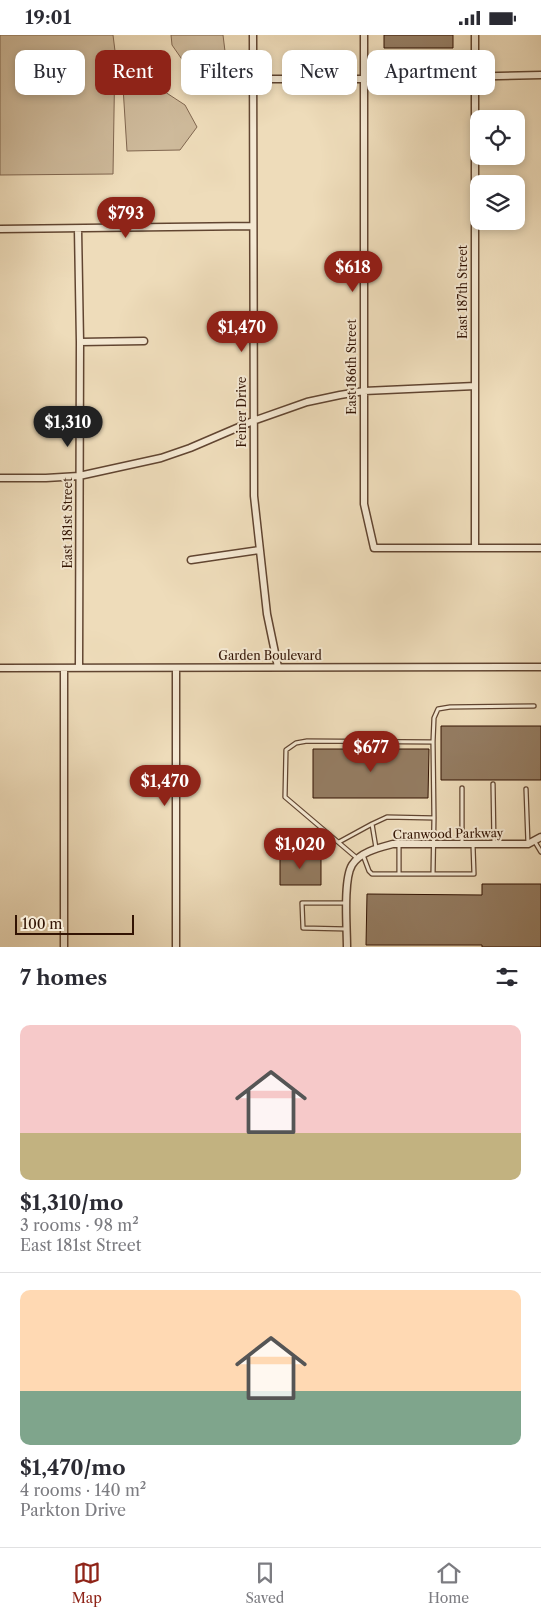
<!DOCTYPE html>
<html lang="en">
<head>
<meta charset="utf-8">
<style>
	:root { --surface:#fff; --page:#f7f7f7; --text:#2b2b33; --muted:#7c7c81; --line:#e1e1e2; --accent:#8f2418 }
	body { margin:0; font-family:"Libre Caslon Text",serif; background:var(--page); color:var(--text); height:100vh; display:flex; flex-direction:column; font-size:19px; white-space:nowrap }
	* { box-sizing:border-box; margin:0 }
	p { font-size:16px; color:var(--muted) }
	.icon { flex:none; width:28px; height:28px; fill:none; stroke:currentColor; stroke-width:2; stroke-linecap:round; stroke-linejoin:round }
	.map { position:relative; height:912px; overflow:hidden }
	.side { display:flex; flex-direction:column; background:var(--surface); flex:1 }
	.side>* { flex:none }
	.hud { position:absolute; left:15px; top:15px; width:511px; height:45px; display:flex; gap:10px }
	.buttons { position:absolute; left:470px; top:75px; display:grid; gap:10px }
	.buttons a { display:grid; place-items:center; width:55px; height:55px; border-radius:10px; background:var(--surface); box-shadow:0 2px 8px #0003; font-size:25px }
	.scale { position:absolute; left:15px; bottom:12px; width:119px; box-sizing:border-box; padding-left:5px; border:2px solid #321303; border-top:0; font-size:14px; line-height:18px; white-space:nowrap; color:#321303; -webkit-text-stroke:4px #f4e8d2; paint-order:stroke }
	.price { position:absolute; translate:-50% -42px; padding:0 11px; border-radius:18px; background:var(--accent); color:#fff; font-size:16px; line-height:32px; filter:drop-shadow(0 1px 2px #0008) }
	.price::after { content:''; position:absolute; left:50%; top:30px; width:15px; height:11px; margin-left:-8px; background:inherit; clip-path:polygon(0 0,100% 0,50% 100%) }
	.price.selected { background:#222; color:#fff }
	ul { padding:0; list-style:none }
	li { display:grid; align-content:center; gap:10px; height:265px; padding:0 20px }
	li+li { border-top:1px solid var(--line) }
	li span { display:grid; place-items:center; height:155px; border-radius:10px; color:#555 }
	li>.icon { margin-inline-start:auto }
	span .icon { width:90px; height:90px; fill:#fffc; stroke-width:1 }
	li b { font-size:21px }
	h2 { display:flex; justify-content:space-between; align-items:center; height:60px; padding:0 20px; font-size:21px }
	.pill { padding:0 18px; border-radius:10px; background:var(--surface); box-shadow:0 2px 8px #0003; font-size:18px; line-height:45px }
	.pill.selected { background:var(--accent); color:#fff }
	.status { display:flex; justify-content:space-between; align-items:center; height:35px; padding:0 25px; background:var(--surface); direction:ltr }
	.status svg { height:14px; fill:currentColor }
	.tabs { display:flex; justify-content:space-around; align-items:center; height:70px; border-top:1px solid var(--line); background:var(--surface); font-size:14px; color:var(--muted) }
	.tabs a { display:grid; justify-items:center; gap:2px }
	.tabs .selected { color:var(--accent) }
	.map>svg:first-child { display:block }
	.green { fill:#ceba9b; stroke:#80664f }
	.building { fill:#947c62; stroke:#321303 }
	.lines { fill:none; stroke-linecap:round; stroke-linejoin:round }
	.lane-casing { stroke:#614531; stroke-width:5.5 }
	.street-casing { stroke:#614531; stroke-width:9 }
	.lane { stroke:#f4e8d2; stroke-width:3 }
	.street { stroke:#f4e8d2; stroke-width:6 }
	.labels { text-anchor:middle; stroke-width:4; stroke-linejoin:round; paint-order:stroke }
	.street-label { font-size:12px; fill:#321303; stroke:#f4e8d2 }
</style>
</head>
<body>
<div class="status"><b>19:01</b><svg viewBox="0 0 49 12"><path d="M0 12V9h3v3zM5 12V6h3v6zM10 12V3h3v9zM15 12V0h3v12zM26 1h20v11H26zM47 4h2v5h-2z"/></svg></div>
<div class="map">
<svg width="541" height="912" viewBox="0 0 541 912">
	<rect width="100%" height="100%" fill="#eedcba"/>
	<filter id="stains"><feTurbulence type="fractalNoise" baseFrequency=".004" numOctaves="4"/><feColorMatrix values="0 0 0 0 .2 0 0 0 0 .09 0 0 0 0 .02 0 0 0 .5 -.17"/></filter>
	<radialGradient id="worn" r=".72"><stop offset=".6" stop-color="#630" stop-opacity="0"/><stop offset="1" stop-color="#630" stop-opacity=".3"/></radialGradient>
	<path class="green" d="M 0,0 L 113,0 L 115,16 L 113,139 L 0,140 Z
		M 171,0 L 223,0 L 230,57 L 213,56 L 188,33 L 172,10 Z
		M 123,52 L 162,55 L 185,70 L 197,92 L 180,115 L 127,116 Z"/>
	<path class="building" d="M 384,0 L 453,0 L 453,13 L 384,13 Z
		M 441,691 L 541,691 L 541,745 L 441,745 Z
		M 313,714 L 429,714 L 428,763 L 313,763 Z
		M 280,821 L 321,821 L 321,850 L 280,850 Z
		M 482,849 L 541,849 L 541,912 L 482,912 L 482,910 L 366,910 L 367,859 L 482,860 Z"/>
	<g class="lines">
		<defs>
			<path id="lane" d="M 433,707 L 434,783 L 433,839
				M 493,749 L 494,809
				M 462,753 L 462,809
				M 526,754 L 528,809
				M 339,807 L 372,789
				M 535,807 L 541,817
				M 399,810 L 399,839
				M 376,813 L 372,789 L 387,782 L 434,783
				M 363,820 L 369,836 L 372,839 L 474,839 L 473,810
				M 358,824 L 285,762 L 286,715 L 296,708 L 307,706 L 433,707 L 434,683 L 438,674 L 450,672 L 534,671
				M 346,894 L 303,893 L 302,868 L 347,868"/>
			<path id="street" d="M 253,0 L 254,461 L 267,579 L 278,632
				M 364,0 L 364,469 L 374,513 L 541,513
				M 253,44 L 364,44 L 541,40
				M 0,194 L 253,191
				M 78,194 L 80,307 L 79,633
				M 80,307 L 144,306
				M 0,443 L 46,443 L 79,441 L 161,423 L 190,413 L 253,386 L 307,367 L 340,360 L 364,356 L 475,351
				M 475,513 L 475,0
				M 191,525 L 259,515
				M 0,633 L 541,632
				M 64,912 L 64,633
				M 176,912 L 176,633
				M 347,912 C 347,893 343,845 352,830 C 360,817 378,813 393,809 L 528,809 L 541,802"/>
		</defs>
		<use href="#lane" class="lane-casing"/>
		<use href="#street" class="street-casing"/>
		<use href="#lane" class="lane"/>
		<use href="#street" class="street"/>
	</g>
	<g class="labels">
		<g class="street-label">
			<text transform="translate(463 257) rotate(-90)" y="4">East 187th Street</text>
			<text transform="translate(352 332) rotate(-90)" y="4">East 186th Street</text>
			<text transform="translate(242 377) rotate(-90)" y="4">Feiner Drive</text>
			<text transform="translate(68 488) rotate(-90)" y="4">East 181st Street</text>
			<text x="270" y="625">Garden Boulevard</text>
			<text transform="translate(448 799) rotate(-1)" y="4">Cranwood Parkway</text>
		</g>
	</g>
	<rect width="100%" height="100%" filter="url(#stains)"/>
	<rect width="100%" height="100%" fill="url(#worn)"/>
</svg>
<div class="buttons">
<a><svg class="icon" aria-label="locate" viewBox="0 0 24 24"><circle cx="12" cy="12" r="6"/><path d="M12 2v4M12 18v4M2 12h4M18 12h4"/></svg></a>
<a><svg class="icon" aria-label="layers" viewBox="0 0 24 24"><path d="M12 4l9 5-9 5-9-5zM3 14l9 5 9-5"/></svg></a>
</div>
<div class="scale">100 m</div>
<b class="price" style="left:126px;top:204px">$793</b>
<b class="price" style="left:353px;top:258px">$618</b>
<b class="price" style="left:242px;top:318px">$1,470</b>
<b class="price selected" style="left:68px;top:413px">$1,310</b>
<b class="price" style="left:371px;top:738px">$677</b>
<b class="price" style="left:165px;top:772px">$1,470</b>
<b class="price" style="left:300px;top:835px">$1,020</b>
<div class="hud">
<a class="pill">Buy</a>
<a class="pill selected">Rent</a>
<a class="pill">Filters</a>
<a class="pill">New</a>
<a class="pill">Apartment</a>
</div>
</div>
<section class="side">
<h2>7 homes<svg class="icon" aria-label="filters" viewBox="0 0 24 24"><path d="M4 7h16M4 17h16"/><circle cx="9" cy="7" r="2"/><circle cx="15" cy="17" r="2"/></svg></h2>
<ul>
<li><span style="background:linear-gradient(#f6c9c9 70%,#c2b280 0)"><svg class="icon" aria-label="home" viewBox="0 0 24 24"><path d="M3 11l9-7 9 7M6 9v11h12V9"/></svg></span><div><b>$1,310/mo</b><p>3 rooms · 98 m²</p><p>East 181st Street</p></div></li>
<li><span style="background:linear-gradient(#ffd9b3 65%,#7fa58c 0)"><svg class="icon" aria-label="home" viewBox="0 0 24 24"><path d="M3 11l9-7 9 7M6 9v11h12V9"/></svg></span><div><b>$1,470/mo</b><p>4 rooms · 140 m²</p><p>Parkton Drive</p></div></li>
</ul>
</section>
<nav class="tabs">
<a class="selected"><svg class="icon" aria-label="map" viewBox="0 0 24 24"><path d="M3 6l6-2 6 2 6-2v14l-6 2-6-2-6 2zM9 4v14M15 6v14"/></svg>Map</a>
<a><svg class="icon" aria-label="saved" viewBox="0 0 24 24"><path d="M7 4h10v16l-5-4-5 4z"/></svg>Saved</a>
<a><svg class="icon" aria-label="home" viewBox="0 0 24 24"><path d="M3 11l9-7 9 7M6 9v11h12V9"/></svg>Home</a>
</nav>
</body>
</html>
